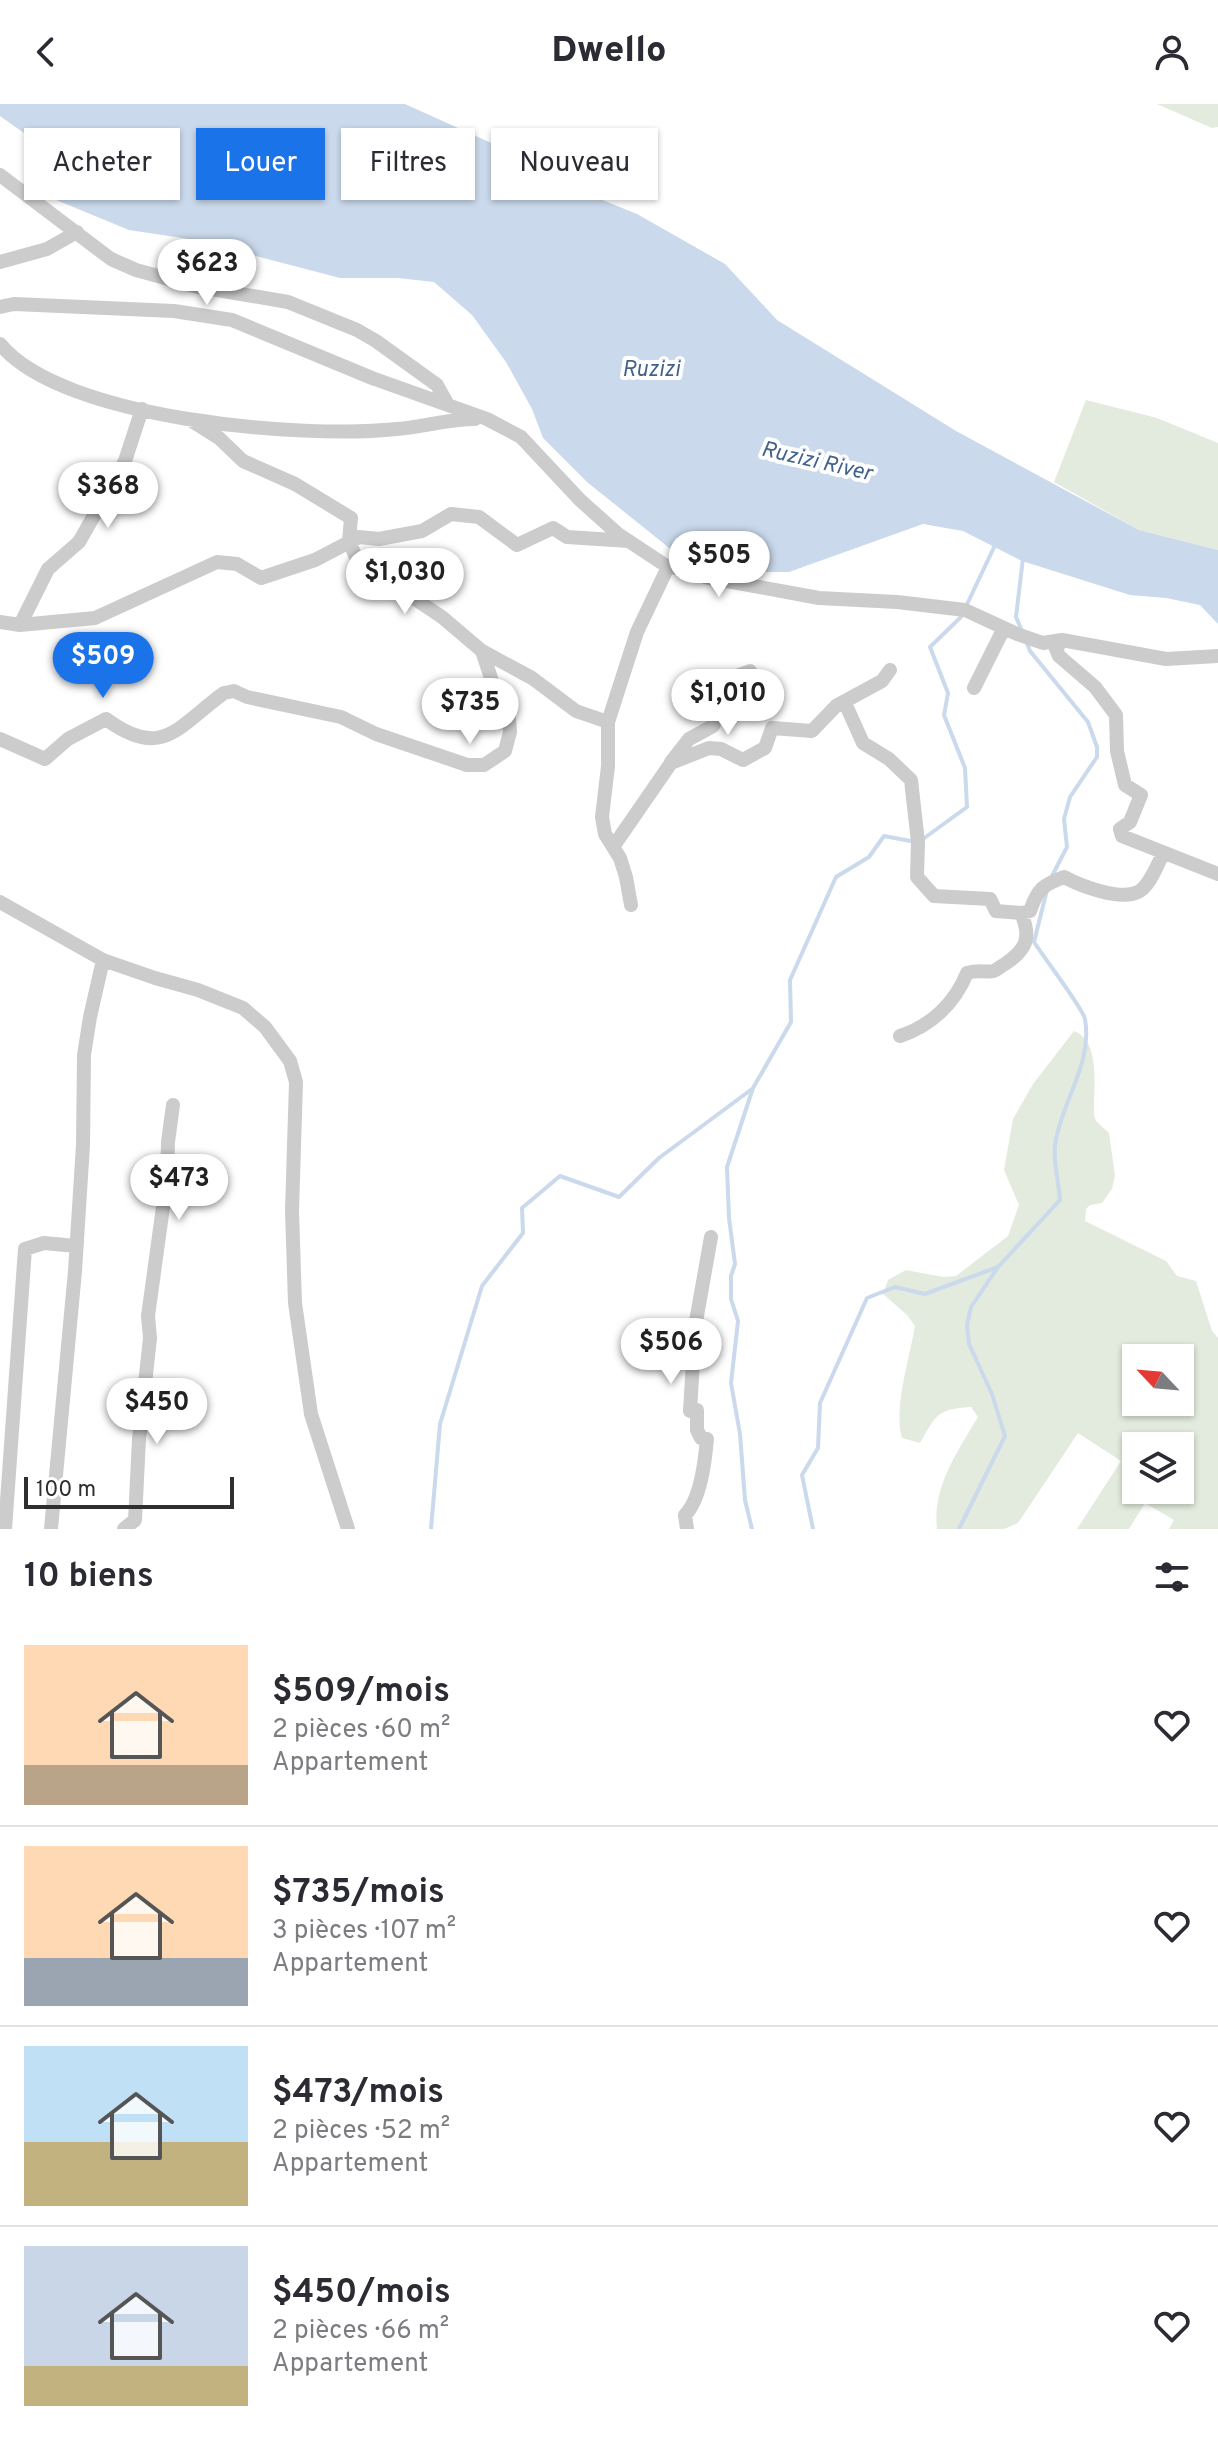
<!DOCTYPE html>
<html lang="fr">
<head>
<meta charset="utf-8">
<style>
	:root { --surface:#fff; --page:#f2f2f3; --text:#2b2b33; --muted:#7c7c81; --line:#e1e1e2; --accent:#1a73e8 }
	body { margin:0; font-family:Overpass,sans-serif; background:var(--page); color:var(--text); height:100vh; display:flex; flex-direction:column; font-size:30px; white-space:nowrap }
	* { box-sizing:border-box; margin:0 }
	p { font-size:26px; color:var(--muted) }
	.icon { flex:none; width:44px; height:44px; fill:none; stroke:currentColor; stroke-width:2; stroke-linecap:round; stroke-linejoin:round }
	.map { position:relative; height:1425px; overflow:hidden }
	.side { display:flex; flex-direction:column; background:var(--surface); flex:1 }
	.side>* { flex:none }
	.guide { position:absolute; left:24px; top:24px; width:800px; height:72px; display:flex; gap:16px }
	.needle { width:52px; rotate:296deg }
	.fabs { position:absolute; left:1122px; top:1240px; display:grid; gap:16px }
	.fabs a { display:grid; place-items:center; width:72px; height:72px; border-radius:0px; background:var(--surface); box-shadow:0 2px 6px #0004; font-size:40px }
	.scale { position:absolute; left:24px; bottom:20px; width:210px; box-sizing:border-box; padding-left:8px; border:4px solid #2f2f2f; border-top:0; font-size:22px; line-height:28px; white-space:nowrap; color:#2f2f2f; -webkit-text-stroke:6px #fff; paint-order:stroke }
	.price { position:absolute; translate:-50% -68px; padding:0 18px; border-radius:28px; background:#fff; color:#222; font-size:26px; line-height:52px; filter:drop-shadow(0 2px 4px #0008) }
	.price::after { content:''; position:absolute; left:50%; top:48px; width:24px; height:18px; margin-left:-12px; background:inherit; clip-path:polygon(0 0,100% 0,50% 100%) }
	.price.selected { background:var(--accent); color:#fff }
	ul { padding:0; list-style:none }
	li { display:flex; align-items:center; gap:24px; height:200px; padding:0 24px }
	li+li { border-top:2px solid var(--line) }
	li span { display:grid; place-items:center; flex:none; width:224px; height:160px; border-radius:0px; color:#555 }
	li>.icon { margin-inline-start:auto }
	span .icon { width:96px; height:96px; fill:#fffc; stroke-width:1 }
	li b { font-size:34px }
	h2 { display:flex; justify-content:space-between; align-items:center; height:96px; padding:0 24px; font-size:34px }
	.pill { padding:0 28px; border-radius:0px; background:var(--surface); box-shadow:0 2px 6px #0004; font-size:28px; line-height:72px }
	.pill.selected { background:var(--accent); color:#fff }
	header { display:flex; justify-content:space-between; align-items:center; height:104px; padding:0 24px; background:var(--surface); font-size:36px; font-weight:800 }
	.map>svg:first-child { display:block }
	.green { fill:#e2ebdd; fill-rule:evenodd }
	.water { fill:#cad9eb }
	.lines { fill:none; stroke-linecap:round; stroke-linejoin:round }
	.stream { stroke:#cad9eb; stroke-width:4 }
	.minor { stroke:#ccc; stroke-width:14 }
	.labels { text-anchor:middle; stroke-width:8; stroke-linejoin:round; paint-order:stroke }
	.water-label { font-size:22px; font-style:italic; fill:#40638e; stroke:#fff }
</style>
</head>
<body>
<header><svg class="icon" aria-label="back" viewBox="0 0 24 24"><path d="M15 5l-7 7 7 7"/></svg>Dwello<svg class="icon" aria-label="person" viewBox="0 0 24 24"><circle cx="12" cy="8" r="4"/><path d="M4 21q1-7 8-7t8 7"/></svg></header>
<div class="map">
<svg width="1218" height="1425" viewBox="0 0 1218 1425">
	<rect width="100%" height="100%" fill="#fff"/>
	<path class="green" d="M 1157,0 L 1218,0 L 1218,23 L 1212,24 Z
		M 1086,296 L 1157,314 L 1218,339 L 1218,446 L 1139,426 L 1054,378 Z
		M 1074,927 C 1102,938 1093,986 1094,1011 L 1096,1017 L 1109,1029 L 1115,1072 L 1112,1085 L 1102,1099 L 1090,1101 L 1086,1105 L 1085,1117 L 1166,1157 L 1177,1172 L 1196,1177 L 1212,1227 L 1218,1234 L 1218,1425 L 1169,1425 L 1174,1416 L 1145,1399 L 1129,1425 L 1077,1425 L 1121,1357 L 1078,1329 L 1018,1419 L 1004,1425 L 937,1425 C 932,1383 958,1347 978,1313 L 971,1303 C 937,1305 936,1311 920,1339 L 902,1334 C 893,1306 910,1252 915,1222 L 907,1211 L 883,1190 L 888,1176 L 906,1166 L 943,1173 L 956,1172 L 1008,1132 L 1019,1101 L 1004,1066 L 1013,1015 L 1033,980 ZM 1136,1254 L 1180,1254 L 1180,1298 L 1136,1298 ZM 1180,1342 L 1180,1386 L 1136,1386 L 1136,1342 Z"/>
	<path class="water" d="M 0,0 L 405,0 L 498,42 L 536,69 L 637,110 L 725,160 L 777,216 L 956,327 L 1139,426 L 1218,446 L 1218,520 L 1200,501 L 1166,494 L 1130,491 L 1022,457 L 963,427 L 923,420 L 789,468 L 749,468 L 673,447 L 587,378 L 543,334 L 532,305 L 506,258 L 472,211 L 434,178 L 398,174 L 340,174 L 195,136 L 129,126 L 49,93 L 39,78 L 35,50 L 24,29 L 0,12 Z"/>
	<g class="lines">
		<path class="stream" d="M 1022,527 L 1016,513 L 1023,454
			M 1027,539 L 1030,547 L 1088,618 L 1097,643 L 1097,653 L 1070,693 L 1064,715 L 1067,743 L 1051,774
			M 923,735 L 967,703 L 965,664 L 944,611 L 948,589 L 930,543 L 961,513 L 996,439
			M 431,1425 L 440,1320 L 482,1182 L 523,1129 L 522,1104 L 560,1072 L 619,1093 L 659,1054 L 752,985
			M 752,1425 L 745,1396 L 740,1330 L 731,1279 L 738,1217 L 731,1195 L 731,1172 L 735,1160 L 729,1114 L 727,1063 L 753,984 L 791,918 L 790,876 L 836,773 L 869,753 L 884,732 L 916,738
			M 813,1425 L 802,1371 L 818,1344 L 820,1299 L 867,1194 L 895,1183 L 925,1190 L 998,1163
			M 959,1425 L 1005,1332 L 992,1290 L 969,1240 L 967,1221 L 971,1203 L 998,1163 L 1060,1096 C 1059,1079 1053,1058 1055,1041 C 1061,998 1093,960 1085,915 C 1084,906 1042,851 1034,838 L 1047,786"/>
		<path class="minor" d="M 0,71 L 111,155 L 136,166 L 194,182 L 288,198 L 357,226 L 376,237 L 437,281 L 448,301
			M 0,158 L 47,145 L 77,128
			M 0,203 L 14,200 L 174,207 L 232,216 L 372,274 L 487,315 L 521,333 L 580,396 L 618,430 L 668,463 L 691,465 L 705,473 L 819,494 L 897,498 L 965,506 L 1017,530 L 1043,539 L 1062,536 L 1166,555 L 1218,552
			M 0,240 C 62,316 303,335 397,325 C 424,323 448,315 475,315
			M 192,317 L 219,334 L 243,357 L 295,380 L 351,414 L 349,437 L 360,463 L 392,486 L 415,495 L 442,513 L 482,547 L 532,574 L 576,607 L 608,618 L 608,662 L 602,713 L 605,730 L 620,754 L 626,773 L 631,801
			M 0,518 L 20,521 L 95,514 L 217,458 L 237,460 L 261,474 L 315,456 L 359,433 L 379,435 L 422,427 L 451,410 L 479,413 L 517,441 L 553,424 L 567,433 L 629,437
			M 20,521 L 48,465 L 79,438 L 125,357 L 142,305
			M 1062,536 L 1056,545 L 1059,552 L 1095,583 L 1116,611 L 1117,647 L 1125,681 L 1141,691 L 1130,718 L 1120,725 L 1122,732 L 1218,770
			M 974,584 L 1004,524
			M 845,599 L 863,639 L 889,655 L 911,676 L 918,738 L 917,773 L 934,792 L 990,795 L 996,807 L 1021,809 L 1030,807 C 1038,784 1043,781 1064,773 C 1081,782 1120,797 1138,788 C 1150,782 1157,761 1163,750
			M 608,618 L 637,528 L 668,463
			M 0,635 L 45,655 L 68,635 L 106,615 C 163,657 178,622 224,589 L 234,587 L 247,593 L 341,613 L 376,630 L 467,661 L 484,661 L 505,647 L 510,628 L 508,601 L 495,586 L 482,547
			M 671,658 L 689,635 L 713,622 L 737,572 L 750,567
			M 613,743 L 671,659 L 709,644 L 721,645 L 743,656 L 765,644 L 772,624 L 812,627 L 836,602 L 882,577 L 890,566
			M 0,798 L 103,856 L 155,874 L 198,886 L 243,904 L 265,923 L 290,957 L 296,978 L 292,1107 L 295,1199 L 311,1310 L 348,1425
			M 900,932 C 931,922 955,899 967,869 C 980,865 985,869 994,867 C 995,867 1004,860 1005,860 C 1026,846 1032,834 1021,809
			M 5,1425 L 25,1145 L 44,1139 L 76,1142
			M 51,1425 L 75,1167 L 83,1041 L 84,951 L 90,913 L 103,856
			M 124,1425 L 135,1416 L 139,1335 L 150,1234 L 148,1212 L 167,1074 L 168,1038 L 173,1001
			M 687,1425 L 685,1411 C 701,1395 705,1356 707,1335 L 701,1334 L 697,1326 L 697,1306 L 690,1307 L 695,1223 L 711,1133"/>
	</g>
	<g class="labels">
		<g class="water-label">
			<text x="651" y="272">Ruzizi</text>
			<text transform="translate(817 356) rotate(13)" y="8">Ruzizi River</text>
		</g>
	</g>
</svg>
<div class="fabs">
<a><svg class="needle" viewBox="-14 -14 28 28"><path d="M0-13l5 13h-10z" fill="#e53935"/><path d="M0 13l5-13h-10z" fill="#7c7c81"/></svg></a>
<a><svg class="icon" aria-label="layers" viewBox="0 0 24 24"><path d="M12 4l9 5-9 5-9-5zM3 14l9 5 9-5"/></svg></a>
</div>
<div class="scale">100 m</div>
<b class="price" style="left:207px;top:203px">$623</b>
<b class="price" style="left:108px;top:426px">$368</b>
<b class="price" style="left:719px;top:495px">$505</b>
<b class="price" style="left:405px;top:512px">$1,030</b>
<b class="price selected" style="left:103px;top:596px">$509</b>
<b class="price" style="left:728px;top:633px">$1,010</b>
<b class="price" style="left:470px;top:642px">$735</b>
<b class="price" style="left:179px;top:1118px">$473</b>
<b class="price" style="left:671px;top:1282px">$506</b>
<b class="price" style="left:157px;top:1342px">$450</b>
<div class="guide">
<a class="pill">Acheter</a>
<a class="pill selected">Louer</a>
<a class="pill">Filtres</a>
<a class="pill">Nouveau</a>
</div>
</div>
<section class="side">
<h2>10 biens<svg class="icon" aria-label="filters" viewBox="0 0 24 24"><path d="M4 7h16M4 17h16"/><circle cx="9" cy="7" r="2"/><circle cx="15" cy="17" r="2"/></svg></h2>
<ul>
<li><span style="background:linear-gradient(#ffd9b3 75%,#b9a48a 0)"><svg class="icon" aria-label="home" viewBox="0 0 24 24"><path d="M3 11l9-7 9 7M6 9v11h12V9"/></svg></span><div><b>$509/mois</b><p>2 pièces · 60 m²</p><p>Appartement</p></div><svg class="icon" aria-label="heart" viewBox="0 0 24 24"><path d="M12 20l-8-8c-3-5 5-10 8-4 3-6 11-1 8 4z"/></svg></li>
<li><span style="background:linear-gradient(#ffd9b3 70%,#9aa5b1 0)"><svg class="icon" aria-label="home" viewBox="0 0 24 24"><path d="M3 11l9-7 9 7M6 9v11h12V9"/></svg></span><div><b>$735/mois</b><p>3 pièces · 107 m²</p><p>Appartement</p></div><svg class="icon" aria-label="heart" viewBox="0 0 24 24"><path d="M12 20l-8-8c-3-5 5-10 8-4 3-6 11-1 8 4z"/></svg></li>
<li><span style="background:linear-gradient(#bfe0f5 60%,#c2b280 0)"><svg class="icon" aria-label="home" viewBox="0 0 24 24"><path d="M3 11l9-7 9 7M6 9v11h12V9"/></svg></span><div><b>$473/mois</b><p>2 pièces · 52 m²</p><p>Appartement</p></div><svg class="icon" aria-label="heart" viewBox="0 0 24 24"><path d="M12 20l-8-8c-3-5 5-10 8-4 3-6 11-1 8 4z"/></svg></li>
<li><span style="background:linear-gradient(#c9d6e8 75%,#c2b280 0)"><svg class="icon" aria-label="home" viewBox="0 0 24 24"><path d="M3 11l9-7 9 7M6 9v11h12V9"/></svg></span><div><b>$450/mois</b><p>2 pièces · 66 m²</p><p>Appartement</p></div><svg class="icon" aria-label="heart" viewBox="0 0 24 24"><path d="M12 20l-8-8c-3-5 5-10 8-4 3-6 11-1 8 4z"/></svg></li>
</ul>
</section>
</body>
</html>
